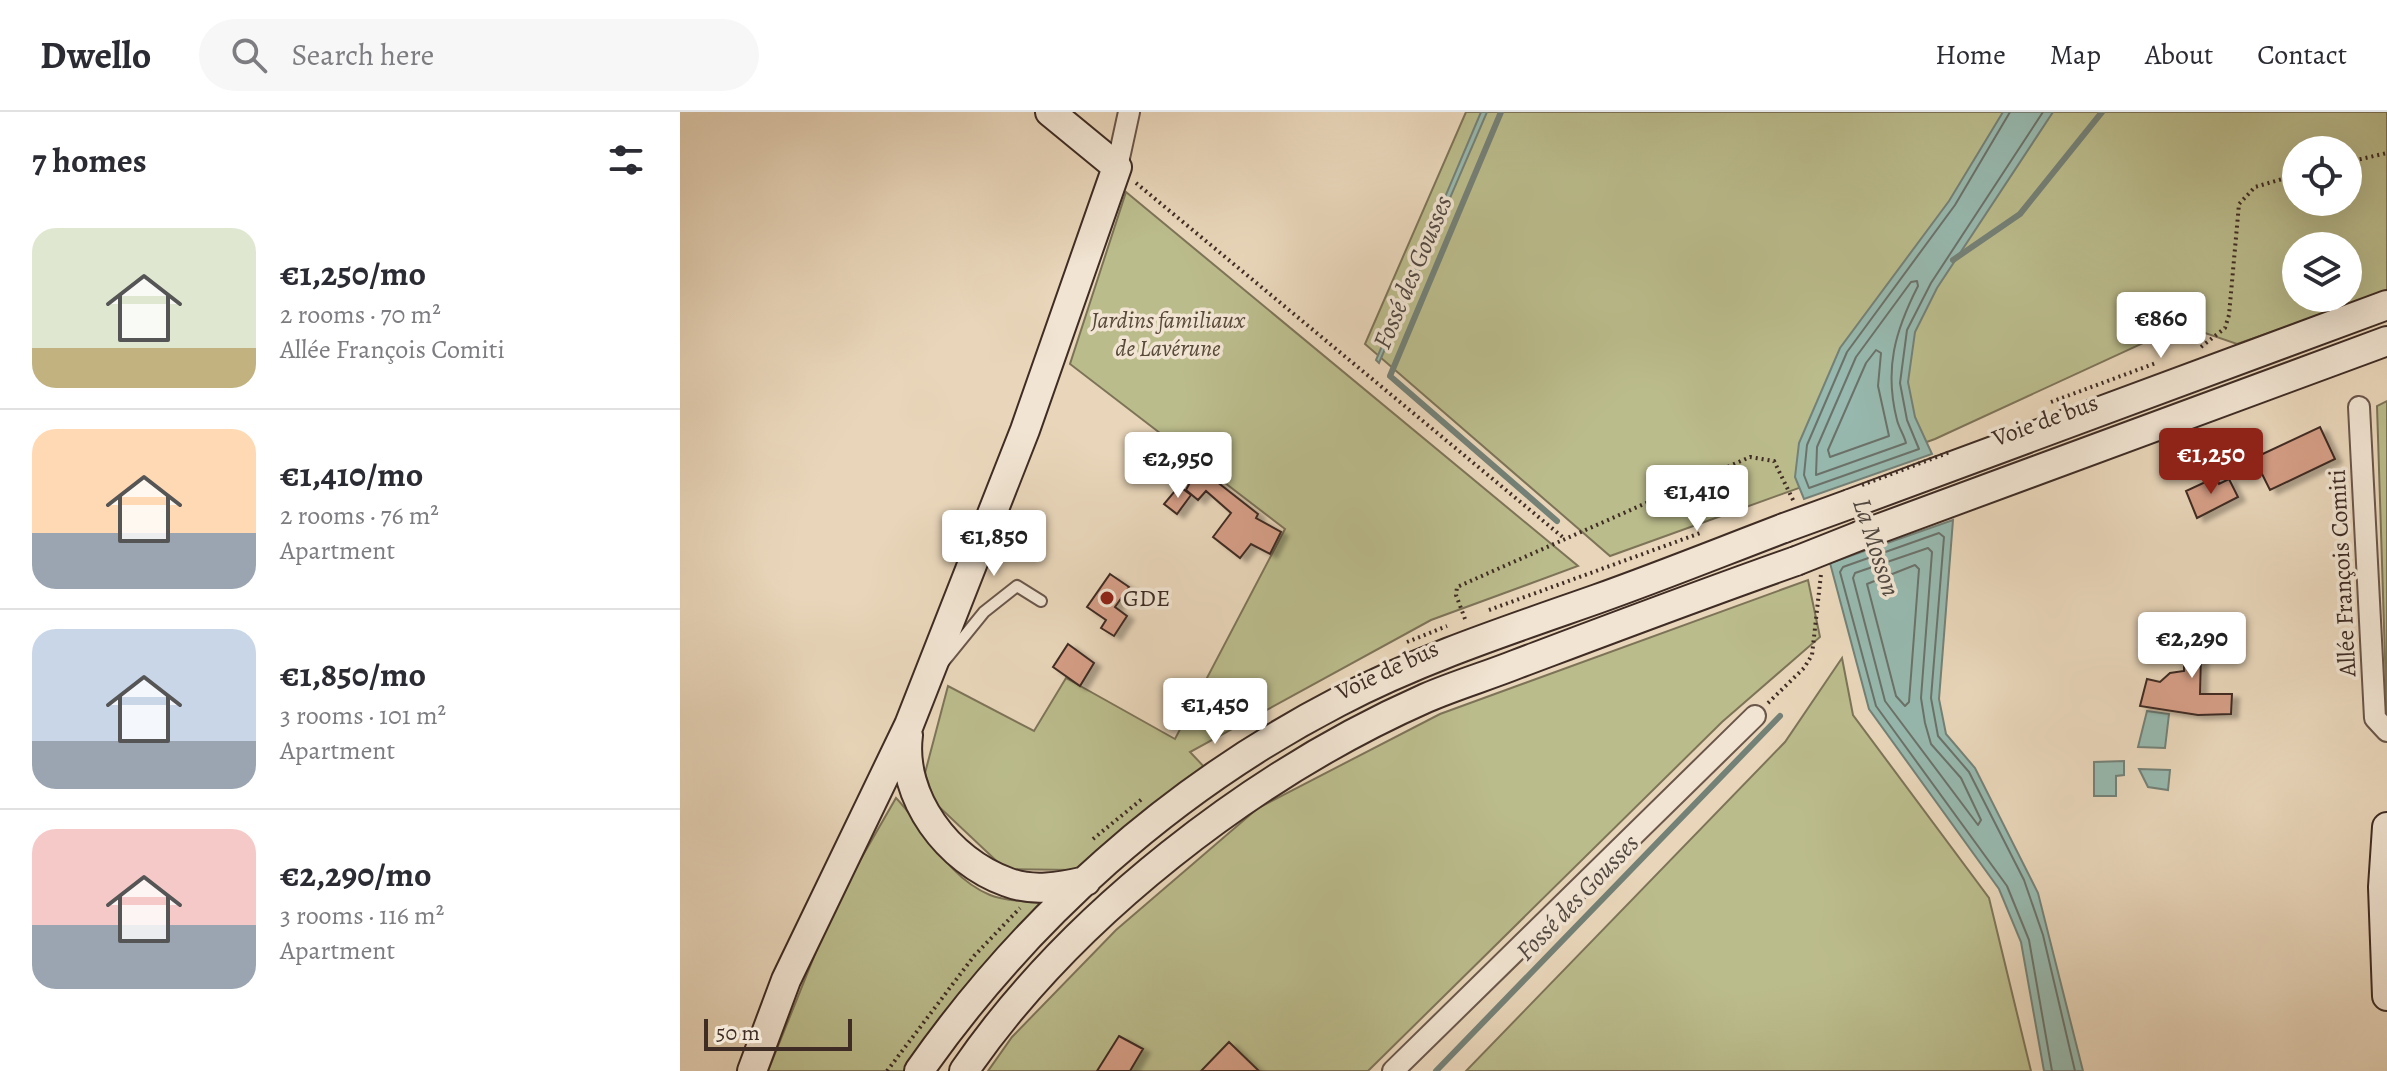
<!DOCTYPE html>
<html lang="en">
<head>
<meta charset="utf-8">
<style>
	:root { --surface:#fff; --page:#f7f7f7; --text:#2b2b33; --muted:#7c7c81; --line:#e1e1e2; --accent:#8f2418 }
	body { margin:0; font-family:Alegreya,serif; background:var(--page); color:var(--text); height:100vh; display:flex; flex-direction:column; font-size:30px; white-space:nowrap }
	* { box-sizing:border-box; margin:0 }
	p { font-size:26px; color:var(--muted) }
	.icon { flex:none; width:44px; height:44px; fill:none; stroke:currentColor; stroke-width:2; stroke-linecap:round; stroke-linejoin:round }
	.map { position:relative; flex:1; overflow:hidden }
	.panel { display:flex; flex-direction:column; background:var(--surface); width:680px }
	.panel>* { flex:none }
	.tools { position:absolute; left:1602px; top:24px; display:grid; gap:16px }
	.tools a { display:grid; place-items:center; width:80px; height:80px; border-radius:50%; background:var(--surface); box-shadow:0 8px 32px #0002; font-size:40px }
	.scale { position:absolute; left:24px; bottom:20px; width:148px; box-sizing:border-box; padding-left:8px; border:4px solid #3f2c24; border-top:0; font-size:22px; line-height:28px; white-space:nowrap; color:#3f2c24; -webkit-text-stroke:6px #f1e4d2; paint-order:stroke }
	.price { position:absolute; translate:-50% -68px; padding:0 18px; border-radius:8px; background:#fff; color:#222; font-size:26px; line-height:52px; filter:drop-shadow(0 2px 4px #0008) }
	.price::after { content:''; position:absolute; left:50%; top:48px; width:24px; height:18px; margin-left:-12px; background:inherit; clip-path:polygon(0 0,100% 0,50% 100%) }
	.price.current { background:var(--accent); color:#fff }
	ul { padding:0; list-style:none }
	li { display:flex; align-items:center; gap:24px; height:200px; padding:0 32px }
	li+li { border-top:2px solid var(--line) }
	li span { display:grid; place-items:center; flex:none; width:224px; height:160px; border-radius:24px; color:#555 }
	li>.icon { margin-inline-start:auto }
	span .icon { width:96px; height:96px; fill:#fffc; stroke-width:1 }
	li b { font-size:34px }
	h2 { display:flex; justify-content:space-between; align-items:center; height:96px; padding:0 32px; font-size:34px }
	header { display:flex; align-items:center; gap:48px; box-sizing:border-box; height:112px; padding:0 40px; background:var(--surface); border-bottom:2px solid var(--line) }
	header strong { font-size:38px }
	nav { display:flex; gap:44px; margin-inline-start:auto; font-size:28px }
	.search { width:560px; height:72px; background:var(--page); display:flex; align-items:center; gap:20px; box-sizing:border-box; padding:0 28px; border-radius:44px; color:var(--muted); font-size:30px }
	main { display:flex; flex:1; min-height:0 }
	.map>svg:first-child { display:block }
	.green { fill:#bbbc8c; stroke:#7d7458; stroke-width:2; fill-rule:evenodd }
	.water { fill:#97b9af; stroke:#748177; stroke-width:2 }
	.lines { fill:none; stroke-linecap:round; stroke-linejoin:round }
	.shore { stroke:#6b726a; stroke-width:2 }
	.stream { stroke:#748177; stroke-width:6 }
	.building { fill:#d59e86; stroke:#3f2c24; stroke-width:2; filter:url(#shadow) }
	.lane-casing { stroke:#6a564a; stroke-width:14 }
	.street-casing { stroke:#6a564a; stroke-width:24 }
	.secondary-casing { stroke:#3f2c24; stroke-width:32 }
	.path { stroke:#3f2c24; stroke-width:4; stroke-dasharray:2 4; stroke-linecap:butt }
	.lane { stroke:#f1e4d2; stroke-width:10 }
	.street { stroke:#f1e4d2; stroke-width:20 }
	.secondary { stroke:#f1e4d2; stroke-width:28 }
	.secondary-bridge-casing { stroke:#3f2c24; stroke-width:32; stroke-linecap:butt }
	.path-bridge { stroke:#3f2c24; stroke-width:4; stroke-dasharray:2 4; stroke-linecap:butt }
	.secondary-bridge { stroke:#f1e4d2; stroke-width:28 }
	.poi-dot { fill:#8f2418; stroke:#f1e4d2; stroke-width:3 }
	.labels { text-anchor:middle; stroke-width:7; stroke-linejoin:round; paint-order:stroke }
	.park-label { font-size:24px; font-style:italic; fill:#584939; stroke:#f1e4d2 }
	.street-label { font-size:24px; fill:#3f2c24; stroke:#f1e4d2 }
	.poi-label { font-size:24px; fill:#3f2c24; stroke:#f1e4d2; text-anchor:start }
	.water-label { font-size:26px; font-style:italic; fill:#514840; stroke:#f1e4d2 }
</style>
</head>
<body>
<header>
<strong>Dwello</strong>
<div class="search"><svg class="icon" aria-label="search" viewBox="0 0 24 24"><circle cx="10" cy="10" r="6"/><path d="M15 15l6 6"/></svg>Search here</div>
<nav><a>Home</a><a>Map</a><a>About</a><a>Contact</a></nav>
</header>
<main>
<section class="panel">
<h2>7 homes<svg class="icon" aria-label="filters" viewBox="0 0 24 24"><path d="M4 7h16M4 17h16"/><circle cx="9" cy="7" r="2"/><circle cx="15" cy="17" r="2"/></svg></h2>
<ul>
<li><span style="background:linear-gradient(#dfe7d0 75%,#c2b280 0)"><svg class="icon" aria-label="home" viewBox="0 0 24 24"><path d="M3 11l9-7 9 7M6 9v11h12V9"/></svg></span><div><b>€1,250/mo</b><p>2 rooms · 70 m²</p><p>Allée François Comiti</p></div></li>
<li><span style="background:linear-gradient(#ffd9b3 65%,#9aa5b1 0)"><svg class="icon" aria-label="home" viewBox="0 0 24 24"><path d="M3 11l9-7 9 7M6 9v11h12V9"/></svg></span><div><b>€1,410/mo</b><p>2 rooms · 76 m²</p><p>Apartment</p></div></li>
<li><span style="background:linear-gradient(#c9d6e8 70%,#9aa5b1 0)"><svg class="icon" aria-label="home" viewBox="0 0 24 24"><path d="M3 11l9-7 9 7M6 9v11h12V9"/></svg></span><div><b>€1,850/mo</b><p>3 rooms · 101 m²</p><p>Apartment</p></div></li>
<li><span style="background:linear-gradient(#f6c9c9 60%,#9aa5b1 0)"><svg class="icon" aria-label="home" viewBox="0 0 24 24"><path d="M3 11l9-7 9 7M6 9v11h12V9"/></svg></span><div><b>€2,290/mo</b><p>3 rooms · 116 m²</p><p>Apartment</p></div></li>
</ul>
</section>
<div class="map">
<svg width="1707" height="959" viewBox="0 0 1707 959">
	<defs>
		<filter id="shadow"><feDropShadow dx="7" dy="4" stdDeviation="2" flood-color="#0004"/></filter>
	</defs>
	<rect width="100%" height="100%" fill="#e9d6ba"/>
	<filter id="stains"><feTurbulence type="fractalNoise" baseFrequency=".0025" numOctaves="4"/><feColorMatrix values="0 0 0 0 .2 0 0 0 0 .09 0 0 0 0 .02 0 0 0 .5 -.17"/></filter>
	<radialGradient id="worn" r=".72"><stop offset=".6" stop-color="#630" stop-opacity="0"/><stop offset="1" stop-color="#630" stop-opacity=".3"/></radialGradient>
	<path class="green" d="M 786,0 L 1707,0 L 1707,180 L 1557,232 L 1502,213 L 1255,327 L 930,444 L 685,232 ZM 1616,38 L 1668,38 L 1668,90 L 1616,90 ZM 1616,134 L 1668,134 L 1668,186 L 1616,186 Z
		M 446,80 L 898,454 L 751,508 L 510,640 L 528,659 L 394,758 L 325,757 L 255,691 L 245,661 L 268,574 L 354,619 L 386,566 L 495,627 L 605,417 L 390,252 Z
		M 1707,289 L 1707,608 L 1697,294 Z
		M 1128,468 L 1140,525 L 1042,610 L 688,959 L 308,959 L 332,925 L 436,818 L 578,696 L 760,602 Z
		M 1162,546 L 1173,603 L 1309,786 L 1351,959 L 786,959 L 1105,630 Z
		M 216,686 C 247,718 266,765 310,783 C 324,789 344,789 360,791 L 282,878 L 224,959 L 88,959 L 156,790 Z"/>
	<path class="water" d="M 801,0 L 807,0 L 699,251 L 696,248 Z
		M 1323,0 L 1373,0 L 1257,176 L 1235,220 L 1228,270 L 1235,305 L 1252,342 L 1124,387 L 1115,365 L 1119,331 L 1160,236 L 1269,89 Z
		M 1273,408 L 1259,587 L 1266,622 L 1295,656 L 1358,781 L 1403,959 L 1364,959 L 1341,830 L 1319,777 L 1189,597 L 1150,451 Z
		M 1467,599 L 1489,602 L 1485,636 L 1458,635 Z
		M 1444,649 L 1444,663 L 1436,664 L 1436,684 L 1414,684 L 1414,650 Z
		M 1459,657 L 1490,658 L 1488,678 L 1468,675 Z"/>
	<g class="lines">
		<path class="shore" d="M 1330,0 L 1275,93 L 1167,240 L 1127,333 L 1124,363 L 1129,376 L 1239,337 L 1227,308 L 1220,271 L 1227,218 L 1251,171 L 1363,0
			M 1237,169 L 1238,174 C 1215,219 1204,257 1217,308 C 1219,316 1224,323 1226,331 L 1136,363 L 1137,335 L 1176,245 L 1231,170 Z
			M 1196,238 L 1201,241 L 1198,274 L 1209,324 L 1150,345 L 1148,338 L 1186,251 Z
			M 1248,436 L 1252,440 L 1241,586 L 1245,611 L 1251,632 L 1281,666 L 1301,708 L 1298,713 L 1205,589 L 1173,466 L 1175,461 Z
			M 1235,453 L 1239,457 L 1229,590 L 1225,594 L 1216,584 L 1187,472 Z
			M 1372,959 L 1349,828 L 1327,774 L 1196,594 L 1160,460 L 1163,455 L 1259,421 L 1264,425 L 1251,586 L 1258,624 L 1289,660 L 1344,768 L 1363,823 L 1395,959"/>
		<path class="stream" d="M 821,0 L 710,264 L 877,409
			M 1273,148 L 1340,102 L 1422,0
			M 756,959 L 1100,604"/>
	</g>
	<path class="building" d="M 1640,315 L 1655,347 L 1590,378 L 1574,346 Z
		M 518,355 L 578,402 L 576,406 L 601,420 L 590,442 L 571,432 L 560,446 L 533,425 L 551,401 L 526,379 L 518,388 L 506,378 Z
		M 1536,365 L 1539,372 L 1549,367 L 1558,385 L 1517,406 L 1506,379 Z
		M 499,374 L 511,383 L 497,402 L 484,392 Z
		M 430,462 L 449,475 L 435,495 L 447,504 L 434,524 L 421,516 L 426,508 L 407,495 Z
		M 1504,521 L 1556,523 L 1555,543 L 1521,543 L 1520,582 L 1552,582 L 1551,602 L 1518,603 L 1460,594 L 1467,567 L 1480,570 L 1490,561 L 1504,559 Z
		M 388,532 L 414,551 L 400,574 L 373,555 Z
		M 439,924 L 463,937 L 450,959 L 417,959 Z
		M 549,930 L 579,959 L 521,959 Z"/>
	<g class="lines">
		<defs>
			<path id="lane" d="M 261,553 L 304,500 L 337,474 L 361,489"/>
			<path id="street" d="M 437,55 L 449,0
				M 1679,295 L 1695,606 L 1707,619
				M 713,959 L 1075,604"/>
			<path id="secondary" d="M 1170,392 L 1707,193
				M 1179,424 L 1707,229
				M 228,623 C 220,685 268,749 327,770 C 352,780 380,775 406,769
				M 1707,715 L 1703,775 L 1707,884
				M 72,959 L 106,868 L 229,613 L 345,318 L 437,55 L 370,0
				M 239,959 C 346,806 492,676 658,590 C 740,547 829,518 917,487 C 979,465 1041,440 1104,416
				M 284,959 C 391,803 574,662 746,586 C 776,573 807,564 837,552 C 930,517 1022,482 1116,449"/>
		</defs>
		<use href="#lane" class="lane-casing"/>
		<use href="#street" class="street-casing"/>
		<use href="#secondary" class="secondary-casing"/>
		<path class="path" d="M 1668,50 L 1707,41
			M 456,71 L 885,427
			M 1521,235 L 1545,216 L 1549,203 L 1559,92 L 1575,75 L 1616,63
			M 1371,290 L 1476,251
			M 809,498 L 1023,420
			M 785,507 L 776,483 L 777,475 L 1070,345 L 1094,349 L 1114,390
			M 727,530 L 767,514
			M 1088,591 L 1124,556 L 1132,543 L 1141,462
			M 413,727 L 462,687
			M 207,959 L 294,844 L 340,796"/>
		<use href="#lane" class="lane"/>
		<use href="#street" class="street"/>
		<use href="#secondary" class="secondary"/>
		<defs>
			<path id="secondary-bridge" d="M 1104,416 L 1170,392
				M 1116,449 L 1179,424"/>
		</defs>
		<use href="#secondary-bridge" class="secondary-bridge-casing"/>
		<path class="path-bridge" d="M 1182,373 L 1270,340"/>
		<use href="#secondary-bridge" class="secondary-bridge"/>
	</g>
	<circle class="poi-dot" cx="427" cy="486" r="8"/>
	<g class="labels">
		<g class="park-label">
			<text x="488" y="216">Jardins familiaux<tspan x="488" dy="28">de Lavérune</tspan></text>
		</g>
		<g class="street-label">
			<text transform="translate(1365 308) rotate(-20)" y="8">Voie de bus</text>
			<text transform="translate(1662 461) rotate(-93)" y="8">Allée François Comiti</text>
			<text transform="translate(707 558) rotate(-25)" y="8">Voie de bus</text>
		</g>
		<g class="poi-label">
			<text x="443" y="494">GDE</text>
		</g>
		<g class="water-label">
			<text transform="translate(732 160) rotate(-67)" y="9">Fossé des Gousses</text>
			<text transform="translate(1197 435) rotate(72)" y="9">La Mosson</text>
			<text transform="translate(897 785) rotate(-46)" y="9">Fossé des Gousses</text>
		</g>
	</g>
	<rect width="100%" height="100%" filter="url(#stains)"/>
	<rect width="100%" height="100%" fill="url(#worn)"/>
</svg>
<div class="tools">
<a><svg class="icon" aria-label="locate" viewBox="0 0 24 24"><circle cx="12" cy="12" r="6"/><path d="M12 2v4M12 18v4M2 12h4M18 12h4"/></svg></a>
<a><svg class="icon" aria-label="layers" viewBox="0 0 24 24"><path d="M12 4l9 5-9 5-9-5zM3 14l9 5 9-5"/></svg></a>
</div>
<div class="scale">50 m</div>
<b class="price" style="left:1481px;top:248px">€860</b>
<b class="price current" style="left:1531px;top:384px">€1,250</b>
<b class="price" style="left:498px;top:388px">€2,950</b>
<b class="price" style="left:1017px;top:421px">€1,410</b>
<b class="price" style="left:314px;top:466px">€1,850</b>
<b class="price" style="left:1512px;top:568px">€2,290</b>
<b class="price" style="left:535px;top:634px">€1,450</b>
</div>
</main>
</body>
</html>
